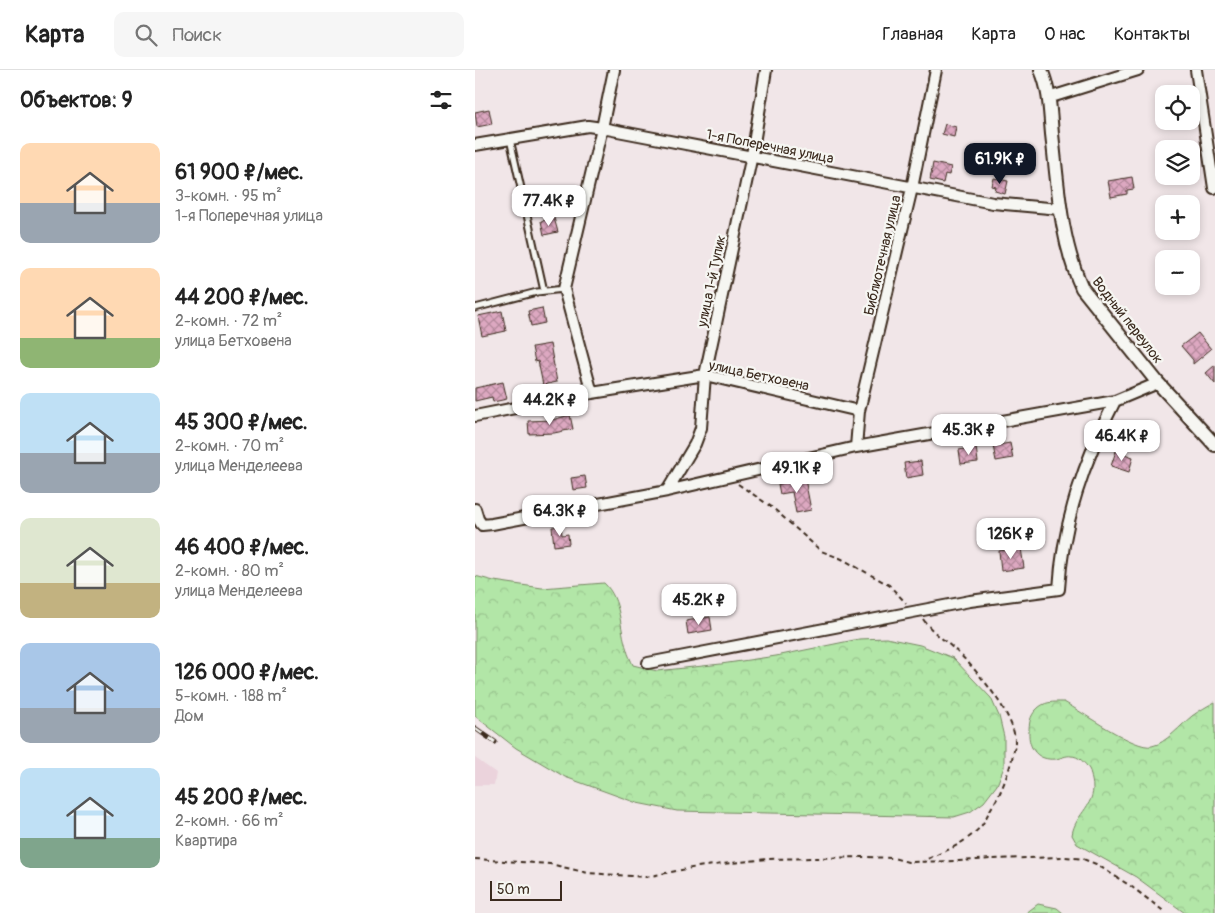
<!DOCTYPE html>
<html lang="ru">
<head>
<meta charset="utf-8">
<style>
	:root { --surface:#fff; --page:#f6f6f6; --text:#222; --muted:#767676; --line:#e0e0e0; --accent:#111827 }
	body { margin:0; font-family:Pangolin,sans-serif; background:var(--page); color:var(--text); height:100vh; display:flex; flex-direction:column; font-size:19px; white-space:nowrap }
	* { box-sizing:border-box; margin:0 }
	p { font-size:16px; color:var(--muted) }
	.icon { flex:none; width:28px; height:28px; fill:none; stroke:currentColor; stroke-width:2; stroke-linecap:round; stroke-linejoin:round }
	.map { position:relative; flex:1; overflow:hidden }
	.side { display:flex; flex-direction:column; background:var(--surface); width:475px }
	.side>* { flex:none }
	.buttons { position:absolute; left:680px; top:15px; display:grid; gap:10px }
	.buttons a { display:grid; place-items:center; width:45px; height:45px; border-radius:10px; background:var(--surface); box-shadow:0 2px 8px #0003; font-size:25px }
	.scale { position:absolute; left:15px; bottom:12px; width:72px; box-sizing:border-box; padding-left:5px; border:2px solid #3b2a1e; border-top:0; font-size:14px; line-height:18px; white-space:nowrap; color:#3b2a1e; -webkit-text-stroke:4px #f6f6f2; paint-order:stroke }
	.price { position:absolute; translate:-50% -42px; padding:0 11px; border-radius:10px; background:#fff; color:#222; font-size:16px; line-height:32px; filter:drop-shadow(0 1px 2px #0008) }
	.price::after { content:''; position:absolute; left:50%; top:30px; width:15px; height:11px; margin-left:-8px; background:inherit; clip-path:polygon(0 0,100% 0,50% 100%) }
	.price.active { background:var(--accent); color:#fff }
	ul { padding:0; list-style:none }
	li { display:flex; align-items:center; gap:15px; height:125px; padding:0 20px }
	li span { display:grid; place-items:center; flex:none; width:140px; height:100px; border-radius:10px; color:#555 }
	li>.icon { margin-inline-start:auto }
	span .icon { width:60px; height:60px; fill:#fffc; stroke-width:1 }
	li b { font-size:21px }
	h2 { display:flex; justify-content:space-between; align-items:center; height:60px; padding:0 20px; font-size:21px }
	header { display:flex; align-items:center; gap:30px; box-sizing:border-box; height:70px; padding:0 25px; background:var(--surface); border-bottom:1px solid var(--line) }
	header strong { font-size:24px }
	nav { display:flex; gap:28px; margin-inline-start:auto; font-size:18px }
	.search { width:350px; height:45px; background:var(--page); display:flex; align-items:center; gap:12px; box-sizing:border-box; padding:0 18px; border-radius:10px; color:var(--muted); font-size:19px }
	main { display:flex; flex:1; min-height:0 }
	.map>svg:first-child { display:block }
	.built { fill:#ebd3dc }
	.forest { fill:url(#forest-crowns); stroke:#768862 }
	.building { fill:url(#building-cross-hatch); stroke:#3b2a1e }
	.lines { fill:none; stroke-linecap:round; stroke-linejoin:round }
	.service-casing { stroke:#3b2a1e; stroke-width:9 }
	.minor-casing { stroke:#3b2a1e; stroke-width:14 }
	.tertiary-casing { stroke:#3b2a1e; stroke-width:16 }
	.path { stroke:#3b2a1e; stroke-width:2; stroke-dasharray:5 4; stroke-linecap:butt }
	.service { stroke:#f6f6f2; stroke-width:5 }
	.minor { stroke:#f6f6f2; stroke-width:10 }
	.tertiary { stroke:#f6f6f2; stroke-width:12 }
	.rail-casing { stroke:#3b2a1e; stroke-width:5 }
	.rail { stroke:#f6f6f2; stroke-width:3; stroke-dasharray:9; stroke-linecap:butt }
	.labels { text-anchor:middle; stroke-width:4.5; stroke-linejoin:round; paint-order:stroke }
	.street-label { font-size:14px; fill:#3b2a1e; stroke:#f6f6f2 }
</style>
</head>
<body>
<header>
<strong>Карта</strong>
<div class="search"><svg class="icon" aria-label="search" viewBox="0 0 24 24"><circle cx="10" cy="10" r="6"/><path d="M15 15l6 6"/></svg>Поиск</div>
<nav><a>Главная</a><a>Карта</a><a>О нас</a><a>Контакты</a></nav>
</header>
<main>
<section class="side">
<h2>Объектов: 9<svg class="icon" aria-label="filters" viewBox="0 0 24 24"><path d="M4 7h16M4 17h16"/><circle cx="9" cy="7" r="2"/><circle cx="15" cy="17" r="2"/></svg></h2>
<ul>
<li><span style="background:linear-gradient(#ffd9b3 60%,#9aa5b1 0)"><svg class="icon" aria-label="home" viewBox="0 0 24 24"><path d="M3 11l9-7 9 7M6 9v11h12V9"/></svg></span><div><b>61 900 ₽/мес.</b><p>3-комн. · 95 m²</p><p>1-я Поперечная улица</p></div></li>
<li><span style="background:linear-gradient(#ffd9b3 70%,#8fb573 0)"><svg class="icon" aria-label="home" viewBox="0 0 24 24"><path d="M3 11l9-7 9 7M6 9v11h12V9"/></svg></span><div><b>44 200 ₽/мес.</b><p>2-комн. · 72 m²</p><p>улица Бетховена</p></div></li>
<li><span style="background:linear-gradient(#bfe0f5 60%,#9aa5b1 0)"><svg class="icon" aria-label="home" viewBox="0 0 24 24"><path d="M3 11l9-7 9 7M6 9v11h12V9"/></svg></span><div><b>45 300 ₽/мес.</b><p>2-комн. · 70 m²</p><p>улица Менделеева</p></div></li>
<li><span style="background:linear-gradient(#dfe7d0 65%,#c2b280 0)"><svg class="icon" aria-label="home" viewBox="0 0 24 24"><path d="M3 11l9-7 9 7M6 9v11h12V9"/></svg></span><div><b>46 400 ₽/мес.</b><p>2-комн. · 80 m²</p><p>улица Менделеева</p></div></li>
<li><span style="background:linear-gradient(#a9c7e8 65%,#9aa5b1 0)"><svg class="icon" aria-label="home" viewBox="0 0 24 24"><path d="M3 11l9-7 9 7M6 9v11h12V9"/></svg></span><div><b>126 000 ₽/мес.</b><p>5-комн. · 188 m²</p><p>Дом</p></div></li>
<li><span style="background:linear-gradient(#bfe0f5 70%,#7fa58c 0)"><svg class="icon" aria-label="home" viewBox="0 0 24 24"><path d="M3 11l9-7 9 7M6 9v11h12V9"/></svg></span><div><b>45 200 ₽/мес.</b><p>2-комн. · 66 m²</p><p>Квартира</p></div></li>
</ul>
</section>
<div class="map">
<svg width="740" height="843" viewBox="0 0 740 843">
	<defs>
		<pattern id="forest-crowns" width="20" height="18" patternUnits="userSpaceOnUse" patternTransform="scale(1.25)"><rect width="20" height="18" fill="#b2e6a7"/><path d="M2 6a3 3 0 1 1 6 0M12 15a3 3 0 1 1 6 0" fill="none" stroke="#9ac58f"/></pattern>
		<pattern id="building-cross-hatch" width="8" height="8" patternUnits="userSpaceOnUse" patternTransform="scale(1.25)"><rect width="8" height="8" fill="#dda8c1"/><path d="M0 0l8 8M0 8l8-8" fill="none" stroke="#b4899c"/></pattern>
	</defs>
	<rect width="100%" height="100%" fill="#f1e6e8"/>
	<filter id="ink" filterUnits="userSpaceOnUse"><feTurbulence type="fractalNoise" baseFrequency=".02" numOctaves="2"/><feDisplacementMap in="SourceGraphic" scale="10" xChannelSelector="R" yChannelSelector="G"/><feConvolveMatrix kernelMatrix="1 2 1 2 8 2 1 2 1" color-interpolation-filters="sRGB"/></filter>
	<g filter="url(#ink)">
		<path class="built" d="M 0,688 L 21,703 L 19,715 L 0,715 Z"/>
		<path class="forest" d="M 0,506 L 19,511 L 67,518 L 129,513 C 147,530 144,557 152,580 C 153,585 156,590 158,595 L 182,601 L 246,594 L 301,586 L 384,569 L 411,568 L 445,575 L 478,588 L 516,628 L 524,646 L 529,667 L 529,697 L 522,715 L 509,732 L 495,742 L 479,747 L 202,741 L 162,733 L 90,707 L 41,678 L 0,646 Z
			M 589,632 C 607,642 660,680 677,676 C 690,674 707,654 717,646 C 724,641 732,636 740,632 L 740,843 L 710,843 L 661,807 L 602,774 L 597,765 C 600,743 623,735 617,710 C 616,707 616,702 614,699 C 610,693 604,686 596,686 C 592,685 586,688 581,689 C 563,691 553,679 554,661 C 554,654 555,646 561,640 C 569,631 578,632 589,632 Z
			M 563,834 L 582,838 L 588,843 L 551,843 Z"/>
		<path class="building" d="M 14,39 L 17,54 L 2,57 L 0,42 Z
			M 470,54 L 481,57 L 479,67 L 467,64 Z
			M 458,93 L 476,97 L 474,105 L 470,104 L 468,113 L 455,110 Z
			M 657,107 L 659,119 L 652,120 L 652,124 L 636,127 L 633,111 Z
			M 519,108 L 533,111 L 530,124 L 520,121 L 521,117 L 517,116 Z
			M 79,148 L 83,162 L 69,165 L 66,151 Z
			M 67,238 L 70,253 L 56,256 L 53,241 Z
			M 27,241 L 31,261 L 7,266 L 3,246 Z
			M 723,263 L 736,279 L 718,294 L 718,290 L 706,276 Z
			M 75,274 L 82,312 L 68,315 L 63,291 L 60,292 L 57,277 Z
			M 740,295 L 740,314 L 731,303 Z
			M 28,312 L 32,329 L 18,332 L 17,327 L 0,331 L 0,318 Z
			M 95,345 L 98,359 L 79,363 L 54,364 L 53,351 L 77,350 Z
			M 535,373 L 538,388 L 521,391 L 518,376 Z
			M 501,377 L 503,392 L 486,394 L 484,380 Z
			M 641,381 L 658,387 L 654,402 L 636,396 Z
			M 446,391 L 448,405 L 431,408 L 429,393 Z
			M 110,406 L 112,418 L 98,420 L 96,408 Z
			M 330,409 L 336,440 L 321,443 L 317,422 L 305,424 L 303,414 Z
			M 86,456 L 87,465 L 93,464 L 94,474 L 79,476 L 77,457 Z
			M 546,478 L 549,498 L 526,501 L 524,481 Z
			M 235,547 L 237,560 L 213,564 L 211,551 Z"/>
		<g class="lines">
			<defs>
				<path id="service" d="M 35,69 L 69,221
					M 0,238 L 62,222 L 89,219"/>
				<path id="minor" d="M 721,0 L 739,118
					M 573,28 L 663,0
					M 0,75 L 113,56 L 127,58 L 518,133 L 585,139
					M 117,323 L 89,219 L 127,58 L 139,0
					M 0,346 L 117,323 L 230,305 L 384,341
					M 381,377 L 384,341 L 437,118 L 461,0
					M 192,421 L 220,374 L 226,358 L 230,305 L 277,85 L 291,0
					M 0,439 L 3,449 L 7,455 L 17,454 L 192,421 L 381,377 L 640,331 L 683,313
					M 173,593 L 495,531 L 584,519 C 588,451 609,391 640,331"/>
				<path id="tertiary" d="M 566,0 C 575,20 575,43 577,64 C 583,116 585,170 607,218 L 683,313 L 740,375"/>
			</defs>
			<use href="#service" class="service-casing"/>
			<use href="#minor" class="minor-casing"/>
			<use href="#tertiary" class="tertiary-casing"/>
			<path class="path" d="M 263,414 L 298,438 L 346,481 L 367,489 L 414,515 L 431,533
				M 448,549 C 456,561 467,568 478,578 C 498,595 540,644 540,671 C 540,685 528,720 520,732 C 515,739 512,747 507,755 C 494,771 469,783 449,790
				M 0,789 L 75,794 L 113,803 L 171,807 L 222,797 L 292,789 L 390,787 L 418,788 L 433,792 L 484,791 L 516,789 L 590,787 L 608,789 L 621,794 L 657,817 L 691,843"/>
			<use href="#service" class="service"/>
			<use href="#minor" class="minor"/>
			<use href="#tertiary" class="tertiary"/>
			<defs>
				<path id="rail" d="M 0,658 L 20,672"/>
			</defs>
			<use href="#rail" class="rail-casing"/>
			<use href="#rail" class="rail"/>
		</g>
	</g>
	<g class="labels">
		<g class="street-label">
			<text transform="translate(295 76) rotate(11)" y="5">1-я Поперечная улица</text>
			<text transform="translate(407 185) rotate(-77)" y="5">Библиотечная улица</text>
			<text transform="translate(236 211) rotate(-78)" y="5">улица 1-й Тупик</text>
			<text transform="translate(653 250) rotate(52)" y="5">Водный переулок</text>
			<text transform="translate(284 305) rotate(12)" y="5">улица Бетховена</text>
		</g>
	</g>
</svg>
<div class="buttons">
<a><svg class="icon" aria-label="locate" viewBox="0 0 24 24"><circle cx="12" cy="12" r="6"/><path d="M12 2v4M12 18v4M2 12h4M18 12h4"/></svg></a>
<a><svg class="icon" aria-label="layers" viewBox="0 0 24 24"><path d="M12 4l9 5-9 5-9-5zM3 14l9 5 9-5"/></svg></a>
<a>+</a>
<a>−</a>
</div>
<div class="scale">50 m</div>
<b class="price active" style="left:525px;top:115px">61.9K ₽</b>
<b class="price" style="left:74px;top:157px">77.4K ₽</b>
<b class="price" style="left:75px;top:356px">44.2K ₽</b>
<b class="price" style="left:494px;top:386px">45.3K ₽</b>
<b class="price" style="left:647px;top:392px">46.4K ₽</b>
<b class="price" style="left:322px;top:424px">49.1K ₽</b>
<b class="price" style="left:85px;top:467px">64.3K ₽</b>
<b class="price" style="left:536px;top:490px">126K ₽</b>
<b class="price" style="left:224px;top:556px">45.2K ₽</b>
</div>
</main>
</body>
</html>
